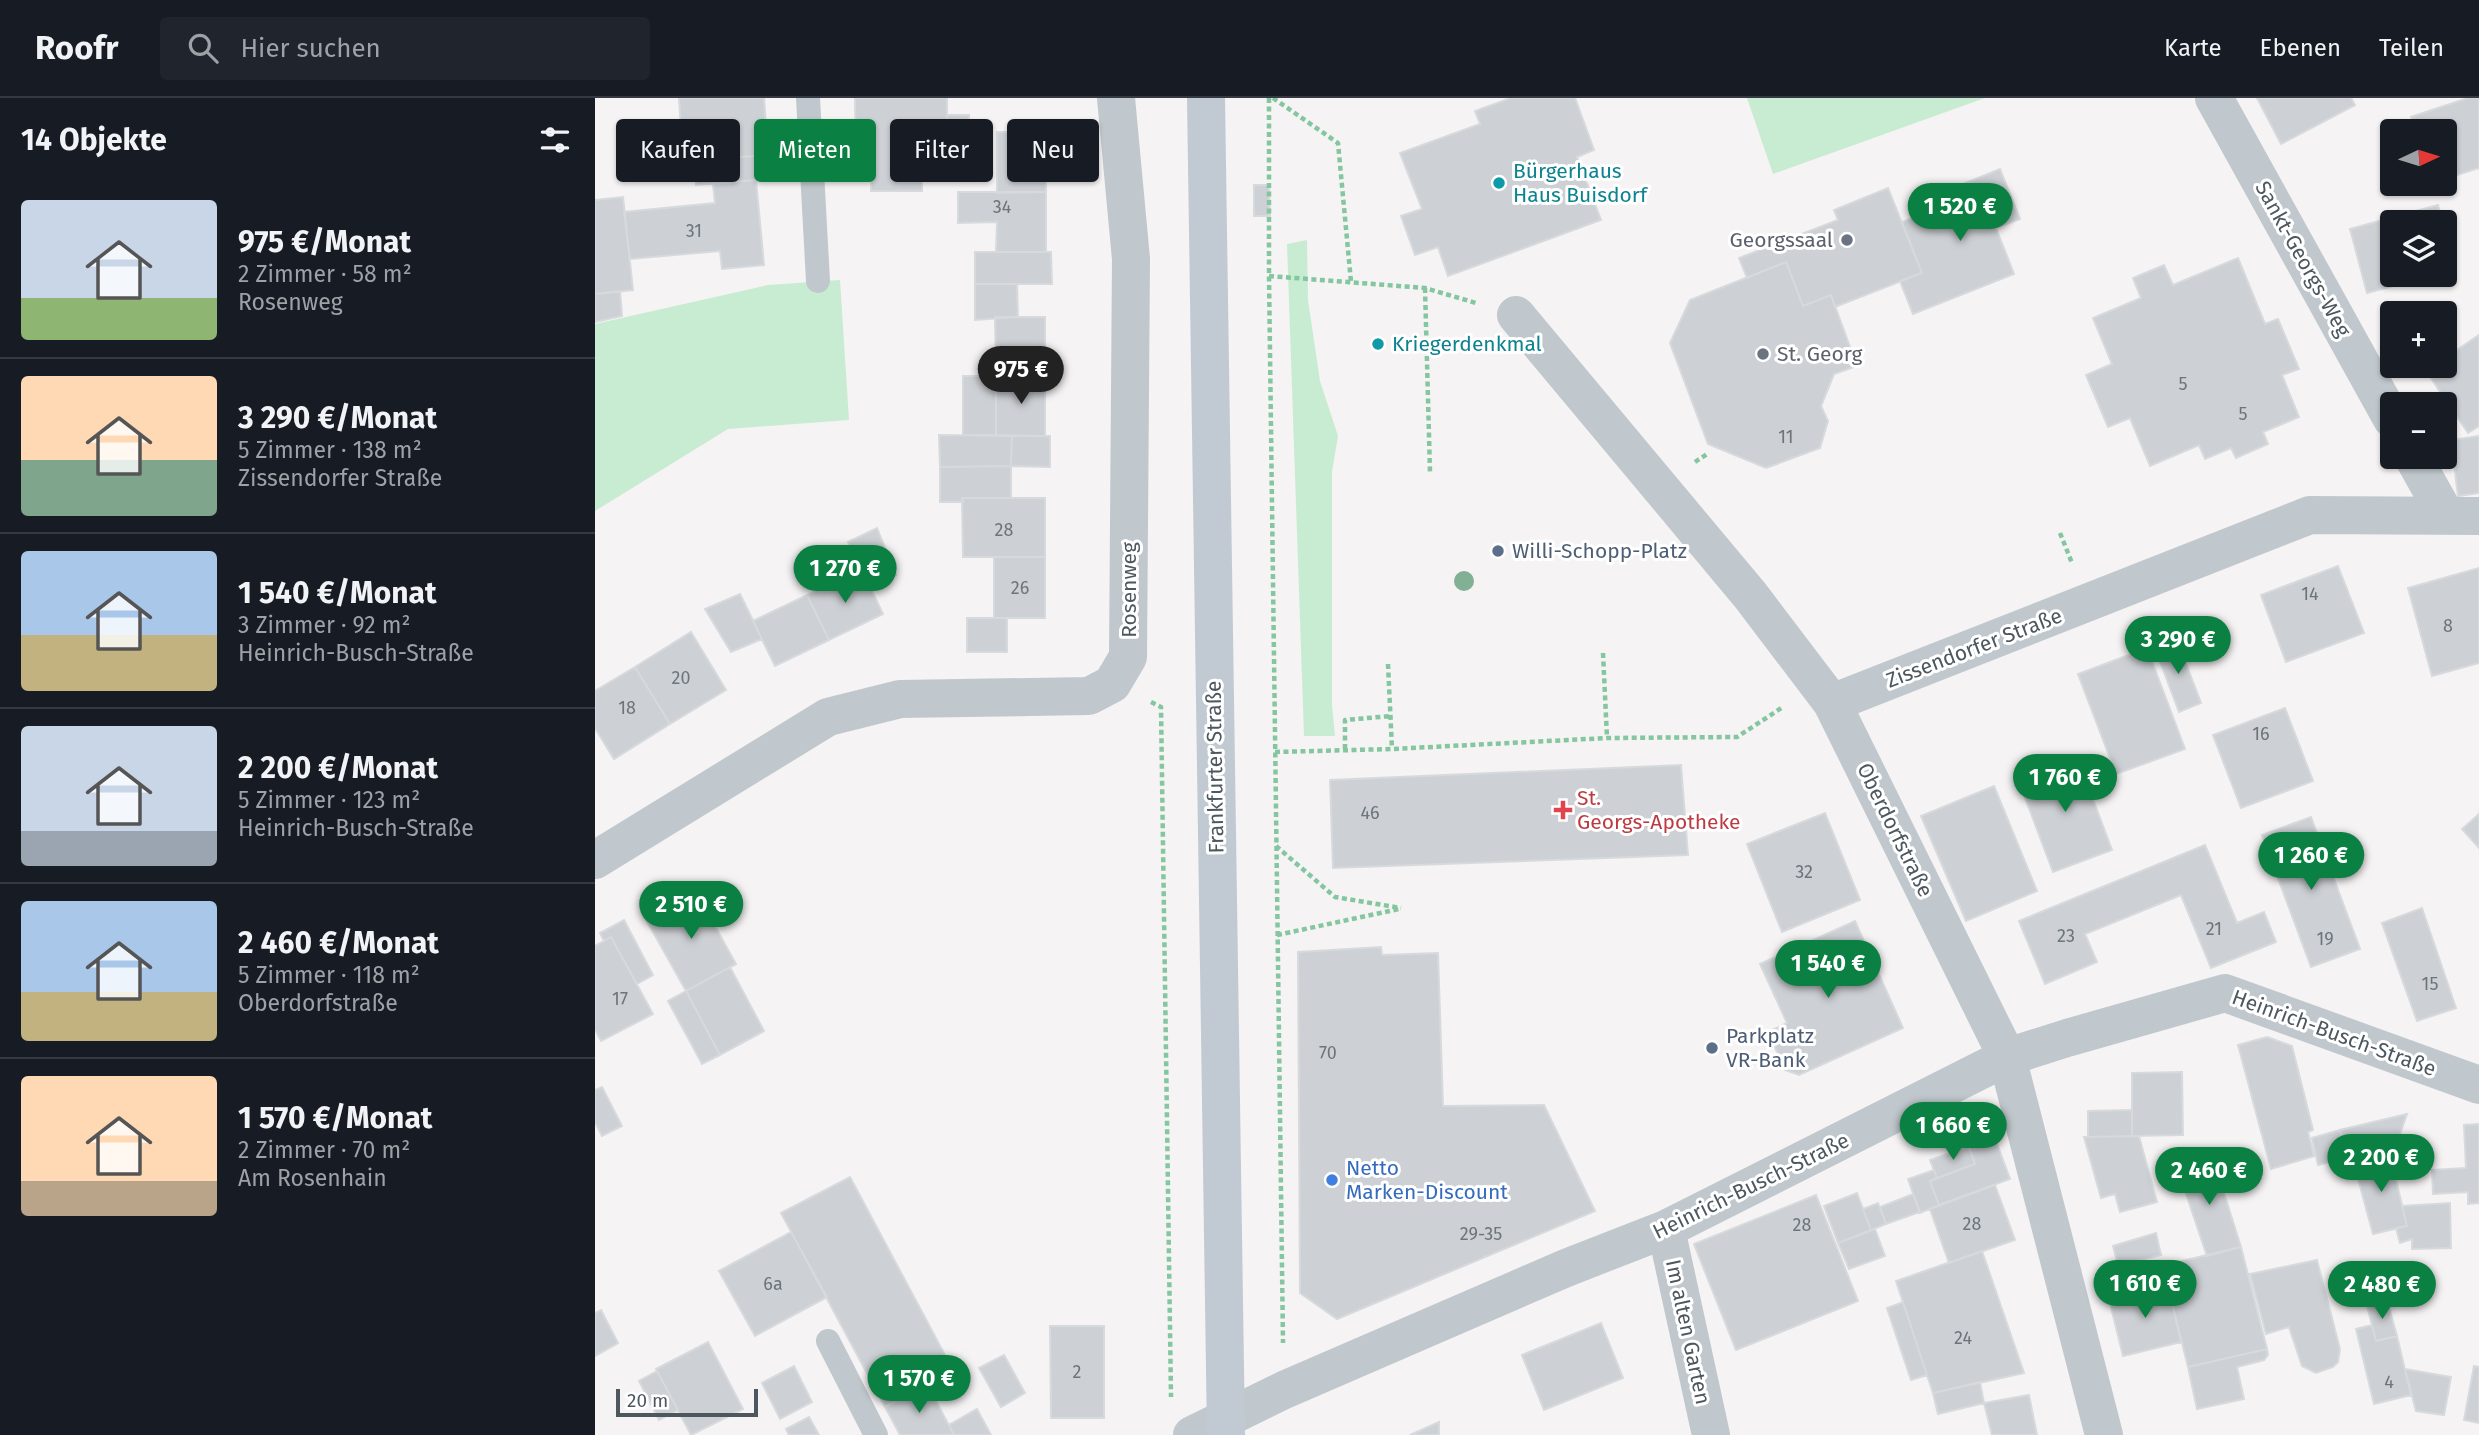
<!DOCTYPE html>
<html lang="de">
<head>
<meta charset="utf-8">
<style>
	:root { --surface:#171b24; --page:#20242c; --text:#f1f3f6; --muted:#9ea1a6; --line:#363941; --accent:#0b8043 }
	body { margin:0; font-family:"Fira Sans",sans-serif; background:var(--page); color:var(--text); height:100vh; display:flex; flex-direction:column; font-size:26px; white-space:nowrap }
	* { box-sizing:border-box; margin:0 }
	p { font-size:23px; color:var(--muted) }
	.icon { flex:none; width:38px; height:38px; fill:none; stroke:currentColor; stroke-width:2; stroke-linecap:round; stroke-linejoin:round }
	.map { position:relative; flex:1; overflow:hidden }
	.sheet { display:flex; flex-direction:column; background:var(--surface); width:595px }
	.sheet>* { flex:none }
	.top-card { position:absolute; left:21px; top:21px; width:665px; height:63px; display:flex; gap:14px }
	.needle { width:46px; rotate:86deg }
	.controls { position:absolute; left:1785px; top:21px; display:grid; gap:14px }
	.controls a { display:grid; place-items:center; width:77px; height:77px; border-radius:7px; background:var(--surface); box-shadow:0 2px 5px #0004; font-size:35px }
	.scale { position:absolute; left:21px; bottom:18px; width:142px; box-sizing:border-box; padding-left:7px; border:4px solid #4c575e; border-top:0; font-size:19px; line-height:24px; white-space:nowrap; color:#4c575e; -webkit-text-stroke:5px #fff; paint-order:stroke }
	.price { position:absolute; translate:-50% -60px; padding:0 16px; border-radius:24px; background:var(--accent); color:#fff; font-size:23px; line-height:46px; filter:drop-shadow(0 2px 4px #0008) }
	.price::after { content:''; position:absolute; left:50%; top:42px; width:21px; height:16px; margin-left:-10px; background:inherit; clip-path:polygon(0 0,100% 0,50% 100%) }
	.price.selected { background:#222; color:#fff }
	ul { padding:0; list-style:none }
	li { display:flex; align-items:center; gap:21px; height:175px; padding:0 21px }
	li+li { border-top:2px solid var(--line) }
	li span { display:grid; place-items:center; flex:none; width:196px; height:140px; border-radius:7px; color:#555 }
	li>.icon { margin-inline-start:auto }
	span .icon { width:84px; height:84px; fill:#fffc; stroke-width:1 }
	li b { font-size:30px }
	h2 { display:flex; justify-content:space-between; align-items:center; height:84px; padding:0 21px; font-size:30px }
	.tag { padding:0 24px; border-radius:7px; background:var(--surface); box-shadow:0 2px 5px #0004; font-size:24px; line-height:63px }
	.tag.selected { background:var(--accent); color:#fff }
	header { display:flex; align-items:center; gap:42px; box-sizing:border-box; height:98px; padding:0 35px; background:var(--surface); border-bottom:2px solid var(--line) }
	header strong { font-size:33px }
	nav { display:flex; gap:38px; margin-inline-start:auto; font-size:24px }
	.search { width:490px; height:63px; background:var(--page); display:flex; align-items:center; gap:18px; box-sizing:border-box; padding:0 24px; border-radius:7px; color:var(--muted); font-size:26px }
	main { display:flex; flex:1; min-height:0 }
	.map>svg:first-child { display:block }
	.green { fill:#c8ecd2 }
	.building { fill:#cdd0d4; stroke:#d7dadd; stroke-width:2 }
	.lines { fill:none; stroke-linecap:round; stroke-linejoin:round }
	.path { stroke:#83c69f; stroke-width:4.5; stroke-dasharray:5 3.5; stroke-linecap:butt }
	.lane { stroke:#c0c8cd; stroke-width:24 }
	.street { stroke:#c0c8cd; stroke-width:38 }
	.secondary { stroke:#c1cad2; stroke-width:38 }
	.tree { fill:#82b094 }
	.culture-dot { fill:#0f9aa8; stroke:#fff; stroke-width:2.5 }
	.worship-dot { fill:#6b7280; stroke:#fff; stroke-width:2.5 }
	.service-dot { fill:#5c6f8a; stroke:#fff; stroke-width:2.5 }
	.health-dot { fill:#e0444e; stroke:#fff; stroke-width:2.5 }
	.shop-dot { fill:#3f7fe0; stroke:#fff; stroke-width:2.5 }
	.labels { text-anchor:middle; stroke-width:6; stroke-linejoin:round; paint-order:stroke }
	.number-label { font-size:18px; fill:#6c757c }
	.culture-label { font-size:21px; fill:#0d838f; stroke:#fff; text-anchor:start }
	.worship-label { font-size:21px; fill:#5b616d; stroke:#fff; text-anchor:end }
	.street-label { font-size:21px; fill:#4c575e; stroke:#fff }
	.service-label { font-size:21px; fill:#4e5e75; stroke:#fff; text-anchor:start }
	.health-label { font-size:21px; fill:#be3a42; stroke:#fff; text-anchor:start }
	.shop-label { font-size:21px; fill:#366cbe; stroke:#fff; text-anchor:start }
</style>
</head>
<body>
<header>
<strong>Roofr</strong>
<div class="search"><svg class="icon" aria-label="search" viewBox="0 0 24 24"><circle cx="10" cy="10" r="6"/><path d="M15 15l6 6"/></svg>Hier suchen</div>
<nav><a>Karte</a><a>Ebenen</a><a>Teilen</a></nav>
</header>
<main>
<section class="sheet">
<h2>14 Objekte<svg class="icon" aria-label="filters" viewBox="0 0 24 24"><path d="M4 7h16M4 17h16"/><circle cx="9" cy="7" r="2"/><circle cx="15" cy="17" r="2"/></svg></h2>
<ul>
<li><span style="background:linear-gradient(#c9d6e8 70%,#8fb573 0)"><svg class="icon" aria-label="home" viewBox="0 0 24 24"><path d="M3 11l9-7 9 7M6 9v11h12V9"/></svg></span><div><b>975 €/Monat</b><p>2 Zimmer · 58 m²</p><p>Rosenweg</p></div></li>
<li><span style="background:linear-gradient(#ffd9b3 60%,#7fa58c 0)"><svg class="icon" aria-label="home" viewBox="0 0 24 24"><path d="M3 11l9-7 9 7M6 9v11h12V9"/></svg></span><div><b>3 290 €/Monat</b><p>5 Zimmer · 138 m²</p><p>Zissendorfer Straße</p></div></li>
<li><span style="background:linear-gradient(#a9c7e8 60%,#c2b280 0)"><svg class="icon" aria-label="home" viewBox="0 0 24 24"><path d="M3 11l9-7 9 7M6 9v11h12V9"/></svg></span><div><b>1 540 €/Monat</b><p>3 Zimmer · 92 m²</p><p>Heinrich-Busch-Straße</p></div></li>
<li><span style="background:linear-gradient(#c9d6e8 75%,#9aa5b1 0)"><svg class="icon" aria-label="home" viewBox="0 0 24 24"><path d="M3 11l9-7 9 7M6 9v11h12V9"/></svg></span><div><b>2 200 €/Monat</b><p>5 Zimmer · 123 m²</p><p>Heinrich-Busch-Straße</p></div></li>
<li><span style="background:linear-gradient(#a9c7e8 65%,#c2b280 0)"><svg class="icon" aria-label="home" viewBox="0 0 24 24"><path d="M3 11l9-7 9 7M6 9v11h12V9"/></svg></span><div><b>2 460 €/Monat</b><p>5 Zimmer · 118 m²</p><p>Oberdorfstraße</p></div></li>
<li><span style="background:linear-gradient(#ffd9b3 75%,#b9a48a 0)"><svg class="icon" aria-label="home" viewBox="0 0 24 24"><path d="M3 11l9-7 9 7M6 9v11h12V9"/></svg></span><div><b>1 570 €/Monat</b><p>2 Zimmer · 70 m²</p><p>Am Rosenhain</p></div></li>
</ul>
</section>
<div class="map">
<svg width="1884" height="1337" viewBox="0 0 1884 1337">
	<rect width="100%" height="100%" fill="#f5f3f3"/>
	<path class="green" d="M 1152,0 L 1390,0 L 1178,76 Z
		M 712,142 L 713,202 L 725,283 L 743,338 L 737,374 L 737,607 L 740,638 L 709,638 L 692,146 Z
		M 245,182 L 254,322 L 133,331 L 0,413 L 0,226 L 173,187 Z"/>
	<path class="building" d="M 84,0 L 169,0 L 173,57 L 88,63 Z
		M 260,0 L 352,0 L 352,70 L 327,70 L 327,93 L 276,93 L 276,69 L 261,69 Z
		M 916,0 L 980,0 L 999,52 L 982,59 L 1006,122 L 853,178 L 843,149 L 820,157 L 806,118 L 827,111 L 805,55 L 885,26 L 880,13 Z
		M 1662,0 L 1756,0 L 1760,7 L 1686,46 Z
		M 1873,0 L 1884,0 L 1884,70 L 1850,81 L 1850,33 L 1821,33 L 1816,19 Z
		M 352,17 L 374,17 L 374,70 L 352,70 Z
		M 402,34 L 450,34 L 451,94 L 402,95 Z
		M 160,58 L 161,82 L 101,87 L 99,62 Z
		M 1405,71 L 1425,121 L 1401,130 L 1419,176 L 1318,216 L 1305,183 L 1327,175 L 1307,124 L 1353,106 L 1348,94 Z
		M 161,82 L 169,167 L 127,171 L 125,153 L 35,161 L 29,114 L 120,105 L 118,86 Z
		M 659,87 L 674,87 L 675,118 L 659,118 Z
		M 1293,90 L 1327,175 L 1240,209 L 1236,197 L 1208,208 L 1191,164 L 1152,180 L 1144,160 L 1243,122 L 1239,112 Z
		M 363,94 L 451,94 L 451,154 L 401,154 L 402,124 L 363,125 Z
		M 28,99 L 38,192 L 0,196 L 0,102 Z
		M 1843,107 L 1848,124 L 1797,124 L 1797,177 L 1840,177 L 1772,195 L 1755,131 Z
		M 1850,132 L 1860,171 L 1850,174 Z
		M 380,154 L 456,154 L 457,186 L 380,186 Z
		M 1643,160 L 1670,226 L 1683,221 L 1704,271 L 1687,277 L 1704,319 L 1668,334 L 1673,346 L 1641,360 L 1636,350 L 1610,361 L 1604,347 L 1555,368 L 1535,320 L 1513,329 L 1491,277 L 1517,266 L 1498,220 L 1546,200 L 1538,180 L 1569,167 L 1578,187 Z
		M 1191,164 L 1208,208 L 1236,197 L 1262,268 L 1239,276 L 1226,308 L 1233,323 L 1225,350 L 1171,370 L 1113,346 L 1075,245 L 1095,202 Z
		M 380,186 L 422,186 L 423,219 L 380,222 Z
		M 25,193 L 27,218 L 0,224 L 0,196 Z
		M 400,219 L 450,219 L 450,278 L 401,278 Z
		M 1884,237 L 1884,328 L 1873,335 L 1831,273 L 1838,268 L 1850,268 L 1850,260 Z
		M 368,278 L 401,278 L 401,337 L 368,337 Z
		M 401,278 L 450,278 L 450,338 L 401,337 Z
		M 344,337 L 417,338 L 416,368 L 345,369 Z
		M 417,338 L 455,338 L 455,369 L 416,368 Z
		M 1884,338 L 1884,395 L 1863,398 L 1856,342 Z
		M 416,368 L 416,400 L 367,400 L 368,404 L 345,404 L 345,369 Z
		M 367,400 L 450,400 L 450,459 L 368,459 Z
		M 282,430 L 301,477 L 276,490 L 253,444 Z
		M 399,459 L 450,459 L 450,520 L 399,520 Z
		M 1743,468 L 1769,535 L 1691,564 L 1666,497 Z
		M 1884,470 L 1884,565 L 1837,578 L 1813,490 Z
		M 267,472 L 288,516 L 234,542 L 212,497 Z
		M 145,496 L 167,541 L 136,554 L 110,511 Z
		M 212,497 L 234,542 L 180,568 L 158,523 Z
		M 372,520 L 412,520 L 412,554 L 372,554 Z
		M 96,534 L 131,592 L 75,626 L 40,569 Z
		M 1582,542 L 1606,605 L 1584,614 L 1560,550 Z
		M 1552,550 L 1590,651 L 1521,676 L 1483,576 Z
		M 40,569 L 75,626 L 19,661 L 0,630 L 0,593 Z
		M 1690,610 L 1718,683 L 1646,710 L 1618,637 Z
		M 1482,659 L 1517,752 L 1458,774 L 1423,681 Z
		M 1086,667 L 1093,757 L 738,770 L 735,682 Z
		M 1399,688 L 1442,793 L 1371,823 L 1326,718 Z
		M 1230,715 L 1265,802 L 1187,834 L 1152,746 Z
		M 1884,716 L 1884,750 L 1867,731 Z
		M 1716,719 L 1765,851 L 1716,869 L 1667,737 Z
		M 1610,747 L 1642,825 L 1669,814 L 1681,844 L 1616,870 L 1586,797 L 1490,836 L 1502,864 L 1450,886 L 1424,823 Z
		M 100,792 L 141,866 L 91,893 L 50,820 Z
		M 1827,810 L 1861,910 L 1822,923 L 1787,825 Z
		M 29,822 L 58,877 L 42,886 L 16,839 L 9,843 L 5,835 Z
		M 1260,823 L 1308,930 L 1204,977 L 1190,972 L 1173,934 L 1192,925 L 1165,866 Z
		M 16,839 L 58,916 L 6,943 L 0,931 L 0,848 Z
		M 786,849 L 787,857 L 843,855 L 848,1008 L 949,1007 L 1000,1113 L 742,1221 L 705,1195 L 703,854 Z
		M 135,869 L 169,933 L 125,957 L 91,893 Z
		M 91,893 L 125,957 L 107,966 L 73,903 Z
		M 1672,939 L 1697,948 L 1718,1032 L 1713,1034 L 1719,1058 L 1676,1071 L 1643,947 Z
		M 1587,974 L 1588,1037 L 1537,1038 L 1537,975 Z
		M 7,989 L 27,1028 L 7,1038 L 0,1024 L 0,992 Z
		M 1537,1012 L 1537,1038 L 1493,1039 L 1493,1013 Z
		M 1812,1016 L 1798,1056 L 1755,1067 L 1745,1032 Z
		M 1389,1017 L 1398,1035 L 1415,1081 L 1344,1107 L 1335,1083 L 1380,1066 L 1365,1026 Z
		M 1884,1026 L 1884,1105 L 1873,1106 L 1873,1094 L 1838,1096 L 1837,1072 L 1871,1070 L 1869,1027 Z
		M 1745,1032 L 1753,1059 L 1723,1067 L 1717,1040 Z
		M 1544,1038 L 1562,1104 L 1525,1114 L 1520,1096 L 1506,1100 L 1489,1039 Z
		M 1374,1048 L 1380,1066 L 1342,1080 L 1335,1062 Z
		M 1795,1057 L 1812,1128 L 1778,1136 L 1759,1066 Z
		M 1618,1060 L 1646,1149 L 1612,1158 L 1582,1069 Z
		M 1339,1072 L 1342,1080 L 1335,1083 L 1344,1107 L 1325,1115 L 1313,1081 Z
		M 255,1079 L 358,1272 L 290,1309 L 186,1115 Z
		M 1400,1087 L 1420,1142 L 1354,1165 L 1335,1111 Z
		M 1262,1095 L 1276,1132 L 1243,1145 L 1229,1108 Z
		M 1318,1096 L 1325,1114 L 1291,1126 L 1285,1109 Z
		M 1221,1097 L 1263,1203 L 1141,1252 L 1099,1146 Z
		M 1283,1105 L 1291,1126 L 1276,1132 L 1268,1111 Z
		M 1855,1105 L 1856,1150 L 1817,1151 L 1817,1141 L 1805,1145 L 1801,1130 L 1812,1128 L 1807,1108 Z
		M 1280,1131 L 1290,1158 L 1254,1171 L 1243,1145 Z
		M 196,1134 L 232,1199 L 160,1238 L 124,1173 Z
		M 1561,1135 L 1566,1157 L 1523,1167 L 1518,1148 Z
		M 1646,1149 L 1672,1251 L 1593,1269 L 1575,1197 L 1581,1196 L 1574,1166 Z
		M 1387,1153 L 1429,1275 L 1338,1295 L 1301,1183 Z
		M 1722,1162 L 1745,1251 L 1743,1264 L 1738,1269 L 1721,1275 L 1707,1268 L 1694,1229 L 1671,1236 L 1655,1176 Z
		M 1573,1187 L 1586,1244 L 1528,1258 L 1514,1201 Z
		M 1792,1203 L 1802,1238 L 1781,1243 L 1772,1208 Z
		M 1308,1204 L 1332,1277 L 1316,1282 L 1292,1210 Z
		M 6,1212 L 23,1245 L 0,1258 L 0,1215 Z
		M 1006,1225 L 1028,1280 L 949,1312 L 927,1257 Z
		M 1777,1227 L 1781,1243 L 1802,1238 L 1816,1297 L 1779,1306 L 1761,1231 Z
		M 455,1228 L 509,1228 L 509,1320 L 456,1320 Z
		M 113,1244 L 148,1311 L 96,1337 L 61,1271 Z
		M 1672,1251 L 1673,1257 L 1669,1262 L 1642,1269 L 1649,1301 L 1602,1311 L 1593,1269 Z
		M 409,1257 L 430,1295 L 406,1309 L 384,1270 Z
		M 199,1268 L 217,1304 L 185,1321 L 167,1285 Z
		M 1879,1268 L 1884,1269 L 1884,1325 L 1869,1322 Z
		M 1810,1271 L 1856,1279 L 1849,1317 L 1821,1313 Z
		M 62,1273 L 83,1312 L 64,1322 L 44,1283 Z
		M 1385,1284 L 1389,1305 L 1343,1316 L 1338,1295 Z
		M 332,1286 L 359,1337 L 305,1337 L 290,1309 Z
		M 1434,1297 L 1442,1337 L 1397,1337 L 1389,1305 Z
		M 382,1311 L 396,1337 L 359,1337 L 354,1327 Z
		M 214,1319 L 224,1337 L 194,1337 L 191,1331 Z
		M 844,1324 L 844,1337 L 815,1337 Z"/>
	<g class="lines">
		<path class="path" d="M 674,0 L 674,178 L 688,1245
			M 678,0 L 743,45 L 756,184
			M 674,178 L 830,190 L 881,205
			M 830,190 L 835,374
			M 1100,364 L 1112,356
			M 1465,435 L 1477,465
			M 1008,555 L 1012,640
			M 793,566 L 797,651
			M 556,604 L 566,609 L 576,1299
			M 750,651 L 750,622 L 796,618
			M 680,654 L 797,651 L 1012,640 L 1142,639 L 1188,609
			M 681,748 L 740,799 L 806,810
			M 682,837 L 804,811"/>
		<path class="lane" d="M 213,0 L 223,183
			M 233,1243 L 281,1337"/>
		<path class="street" d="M 1619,0 L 1797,321
			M 921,217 L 1155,497 L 1237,605 L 1412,959 L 1509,1337
			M 1818,359 L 1851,418
			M 1237,605 L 1715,417 L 1884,418
			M 0,762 L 233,619 L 305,601 L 494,598 L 517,586 L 533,559 L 536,161 L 521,0
			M 1071,1131 L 1116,1337
			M 597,1337 L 689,1292 L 971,1170 L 1071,1131 L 1412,959 L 1472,940 L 1630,895 L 1884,987"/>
		<path class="secondary" d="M 611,0 L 631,1337"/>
	</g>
	<circle class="tree" cx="869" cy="483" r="10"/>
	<g class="culture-dot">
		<circle cx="904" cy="85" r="7"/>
		<circle cx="783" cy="246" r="7"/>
	</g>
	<g class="worship-dot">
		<circle cx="1252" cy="142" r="7"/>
		<circle cx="1168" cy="256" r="7"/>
	</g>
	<g class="service-dot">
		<circle cx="903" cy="453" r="7"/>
		<circle cx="1117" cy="950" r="7"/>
	</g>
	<path class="health-dot" d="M964.5 701.5h7v7h7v7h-7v7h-7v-7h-7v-7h7z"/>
	<circle class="shop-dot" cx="737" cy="1082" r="7"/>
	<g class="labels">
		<g class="number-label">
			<text x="407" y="115">34</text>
			<text x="99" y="139">31</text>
			<text x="1588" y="292">5</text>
			<text x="1648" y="322">5</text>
			<text x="1191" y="345">11</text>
			<text x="409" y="438">28</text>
			<text x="425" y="496">26</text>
			<text x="1715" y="502">14</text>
			<text x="1853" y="534">8</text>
			<text x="86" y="586">20</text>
			<text x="32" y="616">18</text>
			<text x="1666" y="642">16</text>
			<text x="775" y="721">46</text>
			<text x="1209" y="780">32</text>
			<text x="1619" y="837">21</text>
			<text x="1471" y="844">23</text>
			<text x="1730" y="847">19</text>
			<text x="1835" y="892">15</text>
			<text x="25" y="907">17</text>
			<text x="733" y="961">70</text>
			<text x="1377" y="1132">28</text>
			<text x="1207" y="1133">28</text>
			<text x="886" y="1142">29-35</text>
			<text x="178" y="1192">6a</text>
			<text x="1368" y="1246">24</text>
			<text x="482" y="1280">2</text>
			<text x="1794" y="1290">4</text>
		</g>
		<g class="culture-label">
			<text x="918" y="80">Bürgerhaus<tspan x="918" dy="24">Haus Buisdorf</tspan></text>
			<text x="797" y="253">Kriegerdenkmal</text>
		</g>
		<g class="worship-label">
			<text x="1238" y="149">Georgssaal</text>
			<text x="1182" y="263" text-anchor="start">St. Georg</text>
		</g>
		<g class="street-label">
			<text transform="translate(1708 161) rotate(61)" y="7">Sankt-Georgs-Weg</text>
			<text transform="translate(534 492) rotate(-90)" y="7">Rosenweg</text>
			<text transform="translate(1379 550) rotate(-21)" y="7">Zissendorfer Straße</text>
			<text transform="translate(620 669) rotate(-91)" y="7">Frankfurter Straße</text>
			<text transform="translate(1300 732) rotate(64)" y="7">Oberdorfstraße</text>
			<text transform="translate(1739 935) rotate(20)" y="7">Heinrich-Busch-Straße</text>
			<text transform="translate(1156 1088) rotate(-26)" y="7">Heinrich-Busch-Straße</text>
			<text transform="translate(1093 1234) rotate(78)" y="7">Im alten Garten</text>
		</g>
		<g class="service-label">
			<text x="917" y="460">Willi-Schopp-Platz</text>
			<text x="1131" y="945">Parkplatz<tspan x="1131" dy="24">VR-Bank</tspan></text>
		</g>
		<g class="health-label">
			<text x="982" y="707">St.<tspan x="982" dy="24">Georgs-Apotheke</tspan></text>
		</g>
		<g class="shop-label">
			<text x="751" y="1077">Netto<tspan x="751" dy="24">Marken-Discount</tspan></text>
		</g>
	</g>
</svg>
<div class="controls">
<a><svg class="needle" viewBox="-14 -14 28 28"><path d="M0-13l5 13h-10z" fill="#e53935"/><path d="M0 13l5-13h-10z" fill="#9ea1a6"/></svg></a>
<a><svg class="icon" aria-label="layers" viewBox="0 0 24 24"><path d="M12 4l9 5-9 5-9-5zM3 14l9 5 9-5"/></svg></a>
<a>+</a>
<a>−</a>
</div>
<div class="scale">20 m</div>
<b class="price" style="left:1365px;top:145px">1 520 €</b>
<b class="price selected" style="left:426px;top:308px">975 €</b>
<b class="price" style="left:250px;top:507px">1 270 €</b>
<b class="price" style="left:1583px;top:578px">3 290 €</b>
<b class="price" style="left:1470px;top:716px">1 760 €</b>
<b class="price" style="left:1716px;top:794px">1 260 €</b>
<b class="price" style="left:96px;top:843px">2 510 €</b>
<b class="price" style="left:1233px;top:902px">1 540 €</b>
<b class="price" style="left:1358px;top:1064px">1 660 €</b>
<b class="price" style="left:1786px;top:1096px">2 200 €</b>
<b class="price" style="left:1614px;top:1109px">2 460 €</b>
<b class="price" style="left:1550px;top:1222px">1 610 €</b>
<b class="price" style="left:1787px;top:1223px">2 480 €</b>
<b class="price" style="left:324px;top:1317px">1 570 €</b>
<div class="top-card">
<a class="tag">Kaufen</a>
<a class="tag selected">Mieten</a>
<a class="tag">Filter</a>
<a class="tag">Neu</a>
</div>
</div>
</main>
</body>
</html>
